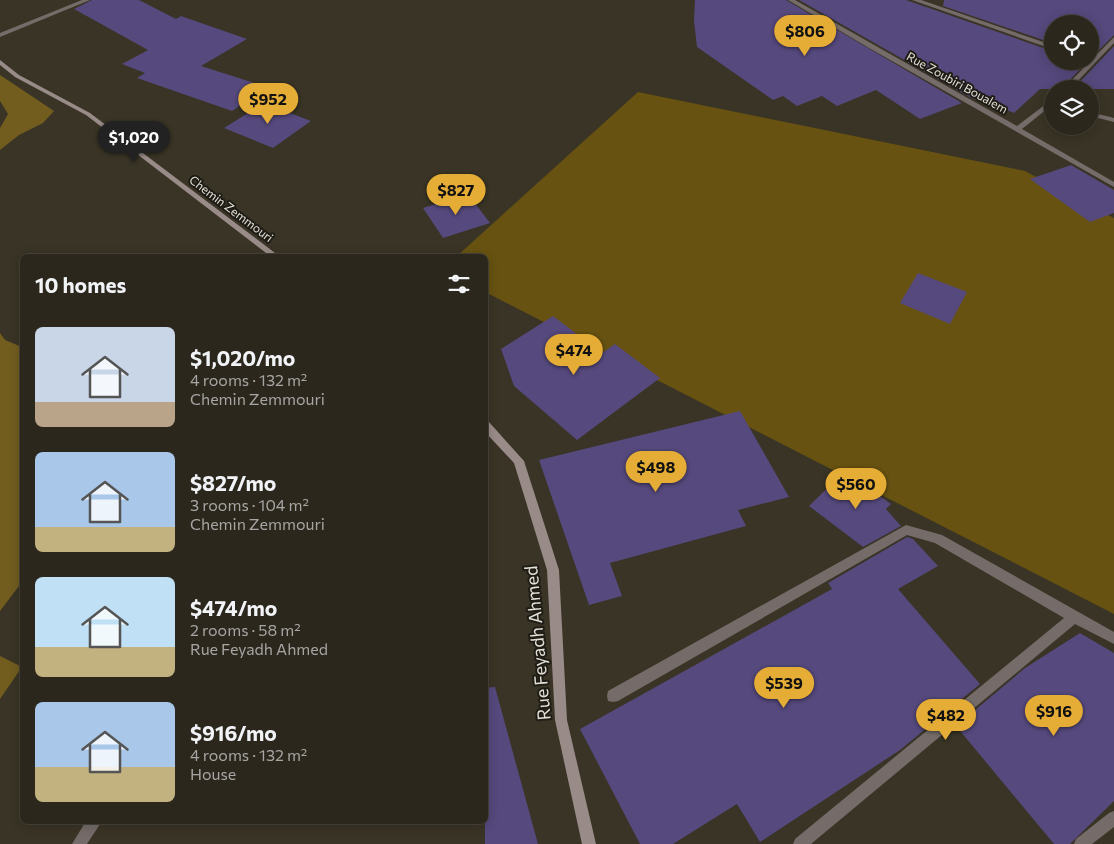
<!DOCTYPE html>
<html lang="en">
<head>
<meta charset="utf-8">
<style>
	:root { --surface:#2b271c; --page:#373329; --text:#f1f3f6; --muted:#a6a5a3; --line:#47443b; --accent:#e5ad35 }
	body { margin:0; font-family:Commissioner,sans-serif; background:var(--page); color:var(--text); height:100vh; display:flex; flex-direction:column; font-size:19px; white-space:nowrap }
	* { box-sizing:border-box; margin:0 }
	p { font-size:16px; color:var(--muted) }
	.icon { flex:none; width:28px; height:28px; fill:none; stroke:currentColor; stroke-width:2; stroke-linecap:round; stroke-linejoin:round }
	.map { position:relative; flex:1; overflow:hidden }
	.drawer { position:absolute; left:20px; top:254px; width:468px; height:570px; display:flex; flex-direction:column; background:var(--surface); border-radius:8px; box-shadow:0 2px 12px #0003,0 0 0 1px var(--line) }
	.drawer>* { flex:none }
	.buttons { position:absolute; left:1044px; top:15px; display:grid; gap:10px }
	.buttons a { display:grid; place-items:center; width:55px; height:55px; border-radius:50%; background:var(--surface); box-shadow:0 2px 12px #0003,0 0 0 1px var(--line); font-size:25px }
	.price { position:absolute; translate:-50% -42px; padding:0 11px; border-radius:18px; background:var(--accent); color:#111; font-size:16px; line-height:32px; filter:drop-shadow(0 1px 2px #0008) }
	.price::after { content:''; position:absolute; left:50%; top:30px; width:15px; height:11px; margin-left:-8px; background:inherit; clip-path:polygon(0 0,100% 0,50% 100%) }
	.price.active { background:#222; color:#fff }
	ul { padding:0; list-style:none }
	li { display:flex; align-items:center; gap:15px; height:125px; padding:0 15px }
	li span { display:grid; place-items:center; flex:none; width:140px; height:100px; border-radius:8px; color:#555 }
	li>.icon { margin-inline-start:auto }
	span .icon { width:60px; height:60px; fill:#fffc; stroke-width:1 }
	li b { font-size:21px }
	h2 { display:flex; justify-content:space-between; align-items:center; height:60px; padding:0 15px; font-size:21px }
	.map>svg:first-child { display:block }
	.green { fill:#675211 }
	.forest { fill:#725d1f }
	.building { fill:#55497d }
	.lines { fill:none; stroke-linecap:round; stroke-linejoin:round }
	.street { fill:#756c6a; fill-rule:evenodd }
	.secondary { fill:#998b88; fill-rule:evenodd }
	.labels { text-anchor:middle; stroke-width:4; stroke-linejoin:round; paint-order:stroke }
	.far-street-label { font-size:12px; fill:#e3e0d7; stroke:#1e1c15 }
	.near-street-label { font-size:18px; fill:#e3e0d7; stroke:#1e1c15 }
</style>
</head>
<body>
<div class="map">
<svg width="1114" height="844" viewBox="0 0 1114 844">
	<rect width="100%" height="100%" fill="#393425"/>
	<path class="green" d="M 638,92 L 1025,171 L 1114,218 L 1114,614 L 485,292 L 485,256 L 457,256 Z"/>
	<path class="forest" d="M 0,75 L 54,111 L 43,123 L 19,135 L 0,150 L 0,128 L 8,114 L 0,101 Z
		M 0,333 L 5,340 L 22,347 L 22,582 L 0,611 Z
		M 0,656 L 22,667 L 0,699 Z"/>
	<path class="building" d="M 92,0 L 139,0 L 176,19 L 181,16 L 247,39 L 201,66 L 267,87 L 232,111 L 137,78 L 145,73 L 122,64 L 148,50 L 74,9 Z
		M 695,0 L 786,0 L 962,103 L 920,119 L 876,90 L 837,106 L 822,96 L 797,106 L 783,96 L 773,100 L 697,47 L 694,21 Z
		M 799,0 L 906,0 L 1052,51 L 1052,61 L 1088,61 L 1061,89 L 1040,89 L 1014,113 L 977,98 L 973,99 Z
		M 944,0 L 1114,0 L 1114,35 L 1090,59 L 1090,24 L 1052,24 L 1052,43 L 943,6 Z
		M 1114,46 L 1114,89 L 1073,89 Z
		M 264,103 L 311,121 L 273,148 L 224,128 Z
		M 1071,165 L 1114,190 L 1114,213 L 1090,222 L 1030,179 Z
		M 468,194 L 490,223 L 443,238 L 423,208 Z
		M 918,273 L 967,292 L 950,324 L 900,303 Z
		M 553,316 L 602,353 L 615,344 L 660,378 L 577,440 L 514,386 L 501,349 Z
		M 740,411 L 789,497 L 738,510 L 746,526 L 610,563 L 622,596 L 589,605 L 539,460 Z
		M 845,471 L 891,504 L 886,509 L 901,526 L 863,547 L 809,506 Z
		M 907,537 L 913,539 L 938,566 L 898,589 L 980,684 L 900,750 L 760,842 L 737,804 L 673,844 L 640,844 L 580,729 L 832,589 L 828,583 Z
		M 1080,633 L 1114,653 L 1114,801 L 1070,844 L 1054,844 L 956,726 L 1025,668 Z
		M 495,687 L 538,844 L 485,844 L 485,688 Z"/>
	<g class="lines">
		<path class="street" d="M 82,0 L 90,0 L 0,37 L 0,33 Z
			M 788,0 L 795,0 L 1017,126 L 1050,101 L 1052,100 L 1052,105 L 1022,129 L 1114,182 L 1114,187 L 869,48 Z
			M 912,0 L 921,0 L 1052,45 L 1052,49 Z
			M 1114,37 L 1114,43 L 1070,89 L 1063,89 Z
			M 1090,112 L 1114,118 L 1114,122 L 1090,116 Z
			M 906,525 L 942,535 L 1114,632 L 1114,644 L 1075,624 L 811,844 L 793,844 L 795,839 L 1064,618 L 935,543 L 907,535 L 618,701 L 613,702 L 608,701 L 607,696 L 608,691 Z
			M 1114,811 L 1114,827 L 1092,844 L 1074,844 L 1076,839 L 1109,813 Z
			M 86,821 L 102,821 L 87,844 L 72,844 Z"/>
		<path class="secondary" d="M 0,60 L 19,75 L 90,113 L 279,256 L 270,256 L 86,115 L 15,77 L 0,65 Z
			M 485,421 L 489,422 L 524,461 L 559,570 L 567,720 L 596,844 L 582,844 L 555,720 L 547,570 L 514,463 L 485,432 Z"/>
	</g>
	<g class="labels">
		<g class="far-street-label">
			<text transform="translate(957 83) rotate(29)" y="4">Rue Zoubiri Boualem</text>
			<text transform="translate(231 209) rotate(37)" y="4">Chemin Zemmouri</text>
		</g>
		<g class="near-street-label">
			<text transform="translate(538 643) rotate(-95)" y="6">Rue Feyadh Ahmed</text>
		</g>
	</g>
</svg>
<div class="buttons">
<a><svg class="icon" aria-label="locate" viewBox="0 0 24 24"><circle cx="12" cy="12" r="6"/><path d="M12 2v4M12 18v4M2 12h4M18 12h4"/></svg></a>
<a><svg class="icon" aria-label="layers" viewBox="0 0 24 24"><path d="M12 4l9 5-9 5-9-5zM3 14l9 5 9-5"/></svg></a>
</div>
<b class="price" style="left:805px;top:57px">$806</b>
<b class="price" style="left:268px;top:125px">$952</b>
<b class="price active" style="left:134px;top:163px">$1,020</b>
<b class="price" style="left:456px;top:216px">$827</b>
<b class="price" style="left:574px;top:376px">$474</b>
<b class="price" style="left:656px;top:493px">$498</b>
<b class="price" style="left:856px;top:510px">$560</b>
<b class="price" style="left:784px;top:709px">$539</b>
<b class="price" style="left:1054px;top:737px">$916</b>
<b class="price" style="left:946px;top:741px">$482</b>
<section class="drawer">
<h2>10 homes<svg class="icon" aria-label="filters" viewBox="0 0 24 24"><path d="M4 7h16M4 17h16"/><circle cx="9" cy="7" r="2"/><circle cx="15" cy="17" r="2"/></svg></h2>
<ul>
<li><span style="background:linear-gradient(#c9d6e8 75%,#b9a48a 0)"><svg class="icon" aria-label="home" viewBox="0 0 24 24"><path d="M3 11l9-7 9 7M6 9v11h12V9"/></svg></span><div><b>$1,020/mo</b><p>4 rooms · 132 m²</p><p>Chemin Zemmouri</p></div></li>
<li><span style="background:linear-gradient(#a9c7e8 75%,#c2b280 0)"><svg class="icon" aria-label="home" viewBox="0 0 24 24"><path d="M3 11l9-7 9 7M6 9v11h12V9"/></svg></span><div><b>$827/mo</b><p>3 rooms · 104 m²</p><p>Chemin Zemmouri</p></div></li>
<li><span style="background:linear-gradient(#bfe0f5 70%,#c2b280 0)"><svg class="icon" aria-label="home" viewBox="0 0 24 24"><path d="M3 11l9-7 9 7M6 9v11h12V9"/></svg></span><div><b>$474/mo</b><p>2 rooms · 58 m²</p><p>Rue Feyadh Ahmed</p></div></li>
<li><span style="background:linear-gradient(#a9c7e8 65%,#c2b280 0)"><svg class="icon" aria-label="home" viewBox="0 0 24 24"><path d="M3 11l9-7 9 7M6 9v11h12V9"/></svg></span><div><b>$916/mo</b><p>4 rooms · 132 m²</p><p>House</p></div></li>
</ul>
</section>
</div>
</body>
</html>
